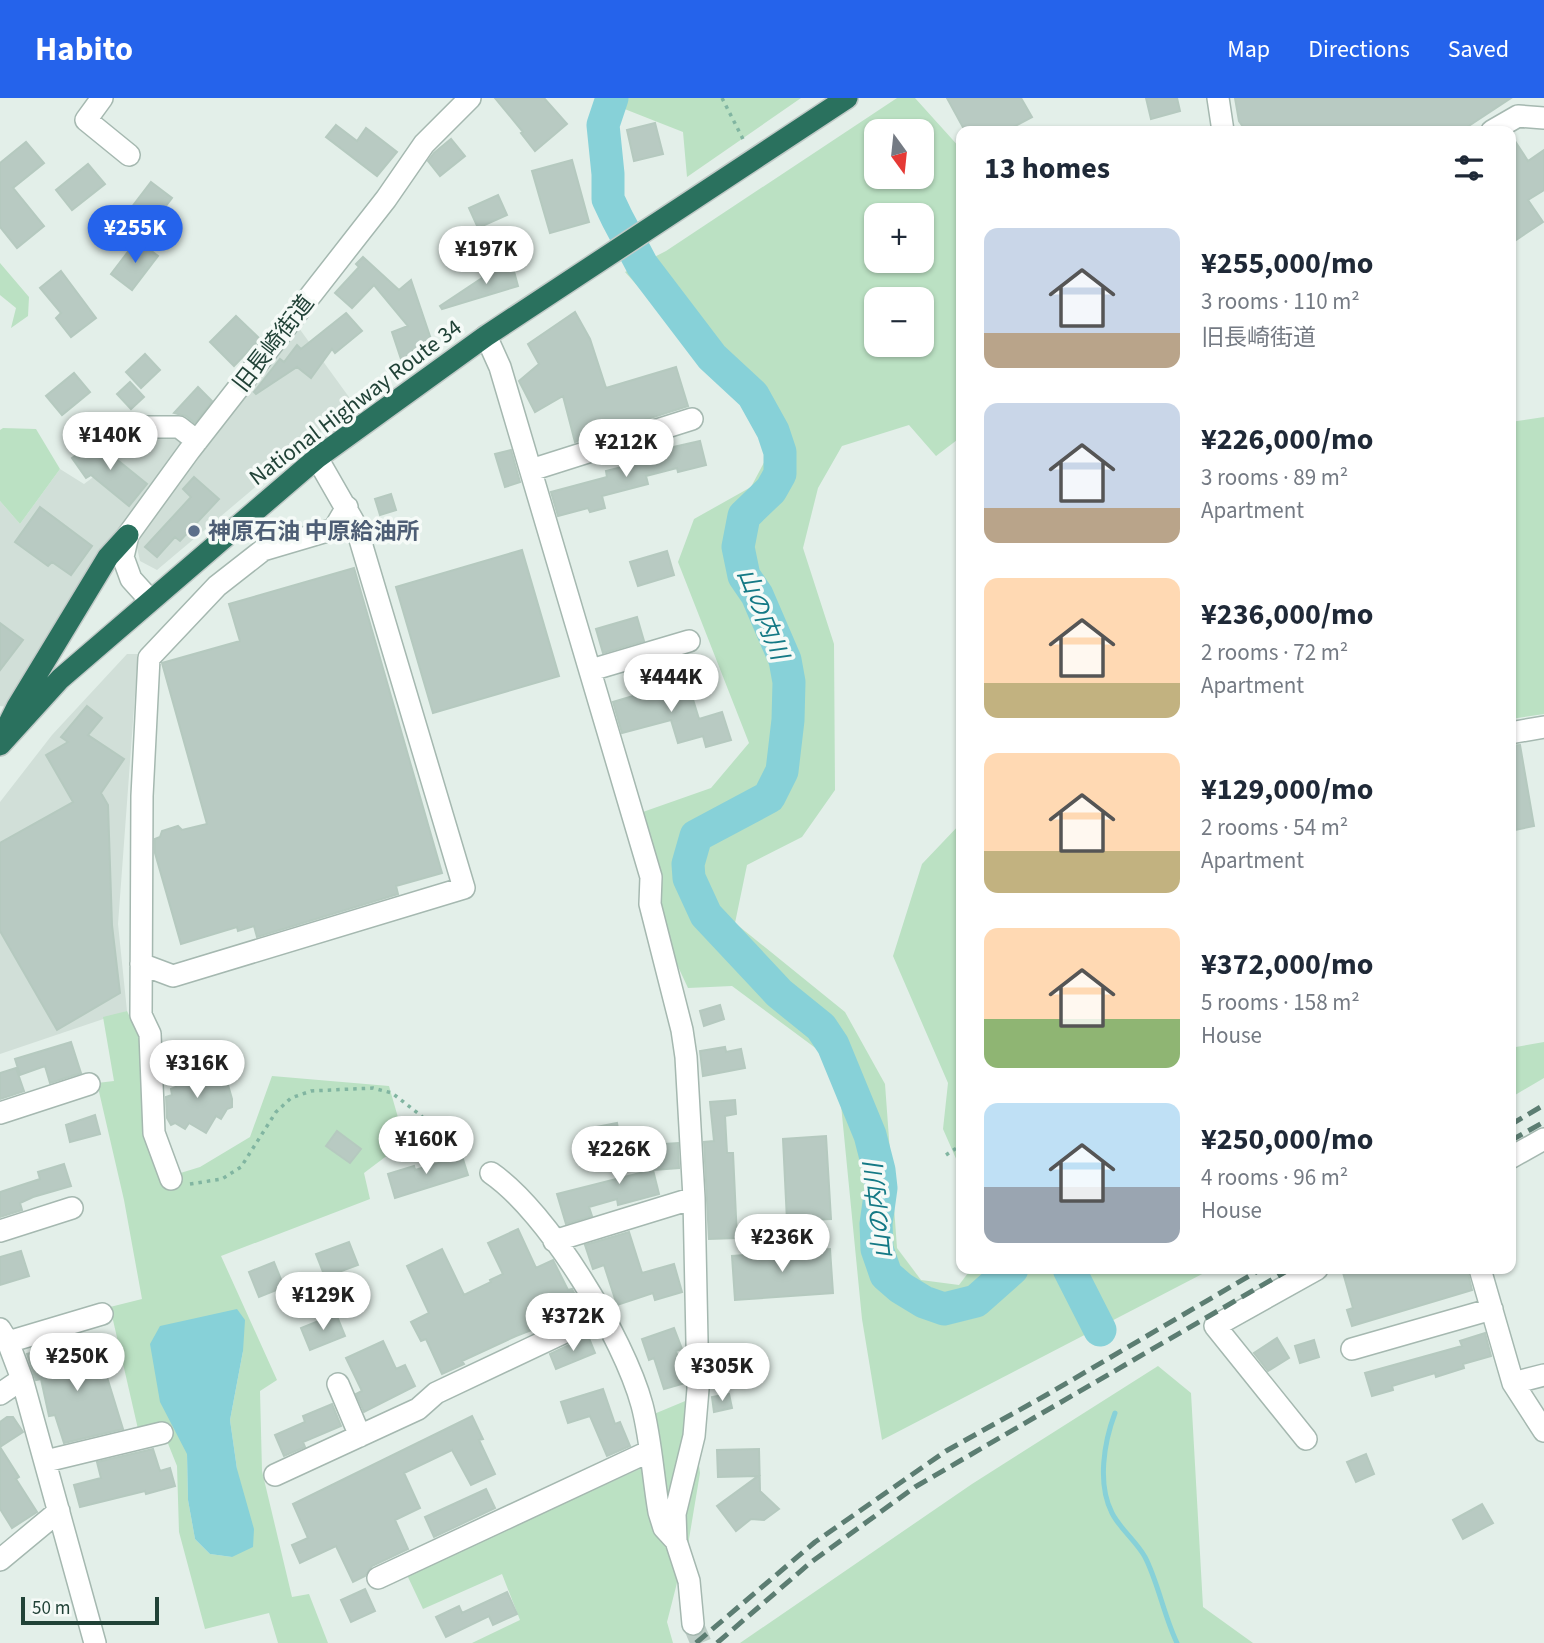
<!DOCTYPE html>
<html lang="en">
<head>
<meta charset="utf-8">
<style>
	:root { --surface:#fff; --page:#f6f6f7; --text:#1f2937; --muted:#747a83; --accent:#2563eb }
	body { margin:0; font-family:"Source Sans 3","Noto Sans JP",sans-serif; background:var(--page); color:var(--text); height:100vh; display:flex; flex-direction:column; font-size:26px; white-space:nowrap }
	* { box-sizing:border-box; margin:0 }
	p { font-size:23px; color:var(--muted) }
	.icon { flex:none; width:38px; height:38px; fill:none; stroke:currentColor; stroke-width:2; stroke-linecap:round; stroke-linejoin:round }
	.map { position:relative; flex:1; overflow:hidden }
	.sheet { position:absolute; left:956px; top:28px; width:560px; height:1148px; display:flex; flex-direction:column; background:var(--surface); border-radius:14px; box-shadow:0 2px 5px #0004 }
	.sheet>* { flex:none }
	.needle { width:46px; rotate:165deg }
	.fabs { position:absolute; left:864px; top:21px; display:grid; gap:14px }
	.fabs a { display:grid; place-items:center; width:70px; height:70px; border-radius:14px; background:var(--surface); box-shadow:0 2px 5px #0004; font-size:35px }
	.scale { position:absolute; left:21px; bottom:18px; width:138px; box-sizing:border-box; padding-left:7px; border:4px solid #214237; border-top:0; font-size:19px; line-height:24px; white-space:nowrap; color:#214237; -webkit-text-stroke:5px #f5faf7; paint-order:stroke }
	.price { position:absolute; translate:-50% -60px; padding:0 16px; border-radius:24px; background:#fff; color:#222; font-size:23px; line-height:46px; filter:drop-shadow(0 2px 4px #0008) }
	.price::after { content:''; position:absolute; left:50%; top:42px; width:21px; height:16px; margin-left:-10px; background:inherit; clip-path:polygon(0 0,100% 0,50% 100%) }
	.price.selected { background:var(--accent); color:#fff }
	ul { padding:0; list-style:none }
	li { display:flex; align-items:center; gap:21px; height:175px; padding:0 28px }
	li span { display:grid; place-items:center; flex:none; width:196px; height:140px; border-radius:14px; color:#555 }
	li>.icon { margin-inline-start:auto }
	span .icon { width:84px; height:84px; fill:#fffc; stroke-width:1 }
	li b { font-size:30px }
	h2 { display:flex; justify-content:space-between; align-items:center; height:84px; padding:0 28px; font-size:30px }
	header { display:flex; align-items:center; gap:42px; box-sizing:border-box; height:98px; padding:0 35px; background:var(--accent); color:#fff }
	header strong { font-size:33px }
	nav { display:flex; gap:38px; margin-inline-start:auto; font-size:24px }
	.map>svg:first-child { display:block }
	.built { fill:#d1dfd8 }
	.green { fill:#bbe1c3; fill-rule:evenodd }
	.water { fill:#87d1d8 }
	.lines { fill:none; stroke-linecap:round; stroke-linejoin:round }
	.stream { stroke:#87d1d8; stroke-width:5 }
	.river { stroke:#87d1d8; stroke-width:33 }
	.building { fill:#b8cac2; stroke:#b5c9bf; stroke-width:2 }
	.minor-tunnel { stroke:#bcccc5; stroke-width:21; stroke-dasharray:21 10; stroke-linecap:butt }
	.minor-casing { stroke:#a5b8b0; stroke-width:24 }
	.highway-casing { stroke:#c1cac7; stroke-width:24 }
	.path { stroke:#81b5a1; stroke-width:3.5; stroke-dasharray:3.5 5; stroke-linecap:butt }
	.minor { stroke:#fff; stroke-width:21 }
	.highway { stroke:#2a715e; stroke-width:21 }
	.rail { stroke:#5c7d72; stroke-width:5; stroke-dasharray:14 7; stroke-linecap:butt }
	.service-dot { fill:#5c6f8a; stroke:#f5faf7; stroke-width:2.5 }
	.labels { text-anchor:middle; stroke-width:7; stroke-linejoin:round; paint-order:stroke }
	.street-label { font-size:23px; fill:#214237; stroke:#f5faf7 }
	.service-label { font-size:23px; font-weight:bold; fill:#4e5e75; stroke:#f5faf7; text-anchor:start }
	.water-label { font-size:24px; font-style:italic; fill:#147985; stroke:#f5faf7 }
</style>
</head>
<body>
<header>
<strong>Habito</strong>
<nav><a>Map</a><a>Directions</a><a>Saved</a></nav>
</header>
<div class="map">
<svg width="1544" height="1545" viewBox="0 0 1544 1545">
	<rect width="100%" height="100%" fill="#e3efe9"/>
	<path class="built" d="M 296,226 L 354,306 L 157,472 L 140,463 L 136,445 L 118,432 L 7,609 L 0,608 L 0,403 L 20,426 L 60,371 L 84,386 L 149,337 L 174,335 L 204,353 Z
		M 127,556 L 138,556 L 118,826 L 127,913 L 0,956 L 0,704 L 52,637 Z"/>
	<path class="green" d="M 626,0 L 801,0 L 687,79 L 683,34 L 622,10 Z
		M 897,0 L 915,0 L 961,51 L 961,339 L 936,358 L 909,327 L 842,348 L 818,390 L 803,450 L 834,546 L 835,692 L 802,739 L 747,767 L 735,825 L 845,914 L 885,986 L 897,1150 L 921,1182 L 959,1187 L 971,1171 L 1205,1171 L 1206,1174 L 882,1342 L 862,1221 L 837,966 L 732,888 L 688,890 L 667,845 L 655,766 L 640,715 L 711,690 L 749,645 L 678,464 L 694,421 L 751,389 L 769,355 L 744,306 L 625,174 L 666,153 ZM 877,33 L 922,33 L 922,79 L 877,79 ZM 877,117 L 922,117 L 922,163 L 877,163 ZM 877,201 L 922,201 L 922,247 L 877,247 Z
		M 0,165 L 29,199 L 28,218 L 11,230 L 16,210 L 0,197 Z
		M 1544,319 L 1544,616 L 1511,621 L 1510,324 Z
		M 3,330 L 36,331 L 60,371 L 20,426 L 0,403 L 0,332 Z
		M 961,725 L 961,1072 L 943,1031 L 948,985 L 893,858 L 922,766 Z
		M 127,913 L 139,938 L 143,1038 L 161,1081 L 200,1069 L 250,1039 L 272,978 L 389,988 L 405,1044 L 364,1075 L 370,1101 L 221,1158 L 277,1282 L 260,1293 L 262,1373 L 292,1499 L 309,1496 L 328,1545 L 278,1545 L 269,1515 L 205,1531 L 179,1434 L 177,1368 L 161,1328 L 138,1331 L 110,1209 L 142,1201 L 124,1102 L 97,985 L 114,983 L 103,919 ZM 243,1253 L 230,1322 L 237,1371 L 232,1459 L 210,1456 L 195,1441 L 188,1402 L 187,1356 Z
		M 1544,944 L 1544,980 L 1510,1000 L 1510,950 Z
		M 1158,1268 L 1191,1295 L 1203,1509 L 1253,1545 L 740,1545 L 972,1386 Z
		M 690,1301 L 700,1375 L 686,1459 L 679,1477 L 667,1524 L 673,1545 L 472,1545 L 520,1522 L 502,1476 L 423,1511 L 407,1477 L 646,1368 L 654,1316 Z"/>
	<path class="water" d="M 237,1211 L 245,1222 L 243,1253 L 230,1322 L 237,1371 L 254,1431 L 253,1449 L 232,1459 L 210,1456 L 195,1441 L 188,1402 L 187,1356 L 160,1304 L 150,1246 L 160,1228 Z"/>
	<g class="lines">
		<path class="stream" d="M 1115,1315 C 1104,1344 1097,1386 1112,1415 C 1120,1431 1136,1443 1145,1459 C 1158,1484 1164,1518 1177,1545"/>
		<path class="river" d="M 612,0 L 603,27 L 608,76 L 608,101 L 617,120 L 642,167 L 712,259 L 753,297 L 773,333 L 780,354 L 780,376 L 771,392 L 744,418 L 738,449 L 744,478 L 757,497 L 785,562 L 789,584 L 788,622 L 782,673 L 769,699 L 696,738 L 688,766 L 689,780 L 706,817 L 779,895 L 821,929 L 833,947 L 870,1037 L 879,1072 L 881,1090 L 876,1126 L 877,1151 L 886,1177 L 901,1190 L 924,1204 L 944,1211 L 976,1203 L 1012,1171
			M 1069,1171 L 1100,1232"/>
	</g>
	<path class="building" d="M 495,0 L 544,0 L 567,26 L 535,53 L 521,35 L 523,34 Z
		M 947,0 L 1021,0 L 1032,19 L 1006,33 L 965,33 Z
		M 1146,0 L 1177,0 L 1180,13 L 1151,21 Z
		M 1235,0 L 1511,0 L 1461,33 L 1246,33 L 1239,23 Z
		M 655,25 L 663,56 L 634,63 L 627,32 Z
		M 336,27 L 357,43 L 366,30 L 397,54 L 377,78 L 326,39 Z
		M 1511,37 L 1528,63 L 1544,52 L 1544,92 L 1528,102 L 1543,124 L 1510,146 Z
		M 451,41 L 465,58 L 440,78 L 428,63 L 434,55 Z
		M 26,44 L 44,65 L 13,90 L 44,128 L 17,150 L 0,129 L 0,65 Z
		M 572,62 L 589,124 L 550,135 L 532,73 Z
		M 88,66 L 105,86 L 72,112 L 56,92 Z
		M 151,84 L 172,100 L 146,134 L 125,118 Z
		M 498,97 L 507,117 L 478,130 L 469,110 Z
		M 137,142 L 158,158 L 132,192 L 111,176 Z
		M 363,159 L 399,192 L 411,182 L 434,250 L 401,261 L 392,234 L 408,228 L 374,187 L 352,210 L 335,195 L 359,169 L 356,166 Z
		M 512,166 L 518,188 L 442,211 L 440,208 L 482,180 L 481,176 Z
		M 61,173 L 96,220 L 71,239 L 56,220 L 61,215 L 40,190 Z
		M 575,214 L 590,241 L 606,290 L 676,269 L 688,308 L 575,344 L 563,298 L 535,314 L 519,283 L 539,266 L 528,246 Z
		M 346,215 L 362,233 L 335,255 L 332,251 L 311,280 L 297,269 L 256,296 L 254,294 L 280,261 L 284,264 L 297,247 L 301,251 Z
		M 236,218 L 260,241 L 234,268 L 210,244 Z
		M 145,256 L 160,272 L 141,290 L 126,274 Z
		M 74,275 L 90,294 L 62,317 L 46,298 Z
		M 130,284 L 144,299 L 131,311 L 117,296 Z
		M 198,289 L 212,303 L 195,325 L 186,318 L 174,315 Z
		M 100,341 L 110,356 L 147,386 L 129,408 L 91,377 L 86,380 L 72,360 Z
		M 700,343 L 706,367 L 678,374 L 677,370 L 646,378 L 648,386 L 602,398 L 605,410 L 590,414 L 588,410 L 558,418 L 551,394 L 607,379 L 606,373 L 662,359 L 660,352 Z
		M 511,352 L 520,384 L 505,389 L 495,356 Z
		M 194,379 L 219,401 L 180,443 L 175,439 L 157,459 L 145,449 L 191,399 L 183,391 Z
		M 391,396 L 396,412 L 380,417 L 375,401 Z
		M 40,409 L 92,448 L 71,477 L 52,464 L 48,468 L 15,444 Z
		M 522,452 L 559,578 L 433,615 L 396,489 Z
		M 667,453 L 674,477 L 638,488 L 630,464 Z
		M 354,470 L 442,775 L 396,788 L 398,796 L 257,839 L 254,828 L 238,833 L 237,829 L 181,846 L 155,755 L 155,741 L 160,739 L 162,733 L 178,728 L 182,732 L 207,726 L 162,565 L 240,543 L 229,506 Z
		M 637,519 L 644,543 L 603,555 L 596,531 Z
		M 0,525 L 23,542 L 0,572 Z
		M 687,582 L 699,621 L 722,614 L 731,642 L 706,649 L 703,638 L 678,645 L 671,622 L 622,635 L 613,604 Z
		M 87,608 L 102,620 L 88,637 L 124,661 L 101,695 L 108,707 L 112,827 L 120,895 L 57,932 L 0,833 L 0,745 L 73,704 L 46,657 L 68,644 L 61,639 Z
		M 1520,647 L 1534,728 L 1510,733 L 1510,648 Z
		M 720,907 L 724,921 L 704,928 L 700,913 Z
		M 71,944 L 81,975 L 50,985 L 45,968 L 20,977 L 15,961 Z
		M 725,949 L 726,954 L 741,951 L 745,970 L 703,978 L 700,953 Z
		M 196,968 L 198,977 L 206,974 L 208,980 L 213,979 L 215,985 L 221,983 L 223,988 L 228,987 L 232,1001 L 232,1009 L 227,1011 L 221,1021 L 216,1018 L 206,1035 L 189,1025 L 185,1031 L 175,1025 L 171,1027 L 167,1020 L 166,999 L 172,997 L 171,991 L 176,989 L 174,983 L 182,981 L 180,973 Z
		M 16,970 L 24,993 L 0,1001 L 0,975 Z
		M 735,1002 L 736,1016 L 725,1018 L 727,1055 L 733,1055 L 737,1140 L 709,1141 L 704,1044 L 714,1043 L 710,1004 Z
		M 95,1017 L 100,1036 L 70,1044 L 66,1027 Z
		M 617,1025 L 621,1048 L 596,1053 L 591,1030 Z
		M 337,1033 L 361,1051 L 350,1065 L 326,1048 Z
		M 826,1038 L 831,1121 L 787,1123 L 783,1041 Z
		M 678,1045 L 679,1070 L 653,1072 L 659,1096 L 618,1107 L 617,1101 L 589,1109 L 592,1118 L 566,1126 L 557,1096 L 652,1072 L 650,1047 Z
		M 462,1058 L 468,1077 L 395,1100 L 388,1076 L 414,1068 L 415,1072 Z
		M 64,1066 L 71,1088 L 33,1099 L 20,1105 L 22,1112 L 0,1119 L 0,1094 L 40,1081 L 38,1074 Z
		M 518,1131 L 536,1170 L 553,1162 L 568,1192 L 572,1191 L 582,1211 L 540,1231 L 539,1229 L 516,1238 L 462,1263 L 464,1266 L 442,1276 L 426,1241 L 421,1243 L 411,1224 L 429,1215 L 407,1168 L 442,1151 L 464,1197 L 491,1184 L 490,1182 L 503,1176 L 488,1145 Z
		M 629,1134 L 642,1175 L 674,1166 L 682,1194 L 655,1202 L 653,1195 L 617,1207 L 604,1167 L 593,1171 L 585,1147 Z
		M 349,1144 L 358,1167 L 325,1179 L 316,1156 Z
		M 830,1151 L 833,1195 L 735,1202 L 732,1158 Z
		M 21,1153 L 29,1178 L 0,1187 L 0,1159 Z
		M 274,1164 L 284,1189 L 259,1199 L 249,1174 Z
		M 1342,1171 L 1467,1171 L 1472,1192 L 1352,1228 L 1347,1212 L 1353,1210 Z
		M 336,1216 L 345,1238 L 310,1252 L 301,1230 Z
		M 674,1230 L 682,1251 L 676,1253 L 685,1285 L 664,1291 L 654,1260 L 649,1262 L 642,1241 Z
		M 1485,1235 L 1491,1258 L 1463,1266 L 1464,1270 L 1436,1279 L 1435,1275 L 1392,1288 L 1393,1292 L 1372,1298 L 1365,1275 L 1462,1248 L 1460,1243 Z
		M 588,1238 L 595,1255 L 556,1271 L 550,1256 Z
		M 1277,1240 L 1289,1260 L 1268,1273 L 1254,1255 Z
		M 1314,1242 L 1319,1259 L 1300,1265 L 1295,1248 Z
		M 383,1243 L 396,1271 L 405,1267 L 415,1288 L 364,1314 L 356,1296 L 362,1293 L 346,1260 Z
		M 56,1248 L 60,1261 L 98,1250 L 123,1331 L 64,1345 L 55,1317 L 49,1318 L 41,1281 L 36,1282 L 27,1256 Z
		M 603,1291 L 615,1326 L 620,1324 L 630,1348 L 607,1358 L 590,1318 L 568,1325 L 561,1304 Z
		M 729,1296 L 732,1310 L 714,1314 L 712,1299 Z
		M 332,1306 L 341,1328 L 303,1344 L 305,1349 L 284,1358 L 275,1337 L 305,1324 L 303,1318 Z
		M 472,1318 L 483,1341 L 479,1342 L 495,1376 L 471,1387 L 452,1352 L 404,1375 L 420,1410 L 395,1422 L 408,1451 L 372,1468 L 365,1478 L 353,1484 L 336,1448 L 300,1465 L 292,1447 L 308,1440 L 293,1406 Z
		M 7,1319 L 13,1319 L 23,1334 L 0,1349 L 19,1379 L 16,1381 L 37,1414 L 12,1430 L 0,1411 L 0,1324 Z
		M 153,1351 L 160,1373 L 170,1370 L 175,1388 L 146,1396 L 145,1393 L 80,1409 L 74,1387 L 101,1380 L 97,1364 Z
		M 759,1351 L 760,1393 L 779,1411 L 764,1422 L 751,1421 L 736,1433 L 717,1408 L 758,1378 L 718,1379 L 717,1352 Z
		M 1366,1356 L 1374,1376 L 1356,1384 L 1347,1364 Z
		M 486,1391 L 495,1410 L 434,1439 L 425,1419 Z
		M 1482,1406 L 1493,1425 L 1463,1441 L 1453,1422 Z
		M 365,1491 L 375,1513 L 351,1524 L 341,1502 Z
		M 507,1494 L 517,1516 L 493,1527 L 489,1518 L 446,1539 L 436,1519 L 459,1508 L 462,1515 Z"/>
	<g class="lines">
		<path class="minor-tunnel" d="M 693,1526 L 701,1545"/>
		<defs>
			<path id="minor" d="M 102,0 L 86,22 L 129,57
				M 1218,0 L 1223,33
				M 1492,33 L 1518,18 L 1544,20
				M 486,238 L 500,269 L 651,779 L 650,806 L 682,932 L 686,959 L 694,1100 L 698,1291 L 694,1338 L 675,1416 L 676,1443 L 689,1483 L 693,1526
				M 134,329 L 179,329 L 197,343
				M 531,372 L 692,321
				M 150,502 L 131,481 L 123,459 L 128,437 L 189,353 L 386,101 L 424,46 L 470,0
				M 591,572 L 689,543
				M 1510,635 L 1544,629
				M 141,866 L 173,878 L 464,790 L 356,428 L 317,360
				M 0,1015 L 89,986
				M 1510,1060 L 1544,1041
				M 491,1075 C 548,1114 624,1240 642,1307 C 651,1341 653,1379 659,1414 L 664,1430 L 675,1442
				M 171,1081 L 154,1035 L 150,936 L 141,917 L 142,698 L 149,560 L 217,488 L 263,452 L 334,431 L 347,409
				M 0,1133 L 72,1110
				M 554,1143 L 694,1100
				M 1480,1171 L 1513,1285 L 1544,1333
				M 0,1231 L 8,1244 L 22,1281 L 95,1545
				M 8,1244 L 102,1216
				M 1352,1251 L 1492,1211
				M 1513,1285 L 1544,1277
				M 338,1286 L 360,1338
				M 0,1296 L 22,1281
				M 1306,1341 L 1215,1228 L 1317,1171
				M 46,1363 L 162,1335
				M 275,1377 L 418,1311 L 436,1295 L 603,1216
				M 0,1462 L 59,1413
				M 378,1480 L 650,1353"/>
			<path id="highway" d="M 8,627 L 17,609 L 108,459 L 128,437
				M 0,647 L 60,581 L 317,360 L 486,238 L 847,0"/>
		</defs>
		<use href="#minor" class="minor-casing"/>
		<use href="#highway" class="highway-casing"/>
		<path class="path" d="M 722,0 L 745,45
			M 946,1057 L 961,1047
			M 190,1086 L 222,1081 L 241,1069 L 276,1014 L 291,1000 L 311,993 L 373,990 L 392,995 L 419,1016 L 444,1039"/>
		<use href="#minor" class="minor"/>
		<use href="#highway" class="highway"/>
		<path class="rail" d="M 1510,1027 L 1544,1007
			M 1510,1043 L 1544,1024
			M 696,1545 L 815,1444 L 946,1353 L 1048,1296 L 1261,1171
			M 717,1545 L 810,1465 L 915,1389 L 1290,1171"/>
	</g>
	<circle class="service-dot" cx="194" cy="433" r="7"/>
	<g class="labels">
		<g class="street-label">
			<text transform="translate(273 245) rotate(-52)" y="8">旧長崎街道</text>
			<text transform="translate(355 304) rotate(-37)" y="8">National Highway Route 34</text>
		</g>
		<g class="service-label">
			<text x="208" y="441">神原石油 中原給油所</text>
		</g>
		<g class="water-label">
			<text transform="translate(763 516) rotate(68)" y="8">山の内川</text>
			<text transform="translate(878 1113) rotate(-96)" y="8">山の内川</text>
		</g>
	</g>
</svg>
<div class="fabs">
<a><svg class="needle" viewBox="-14 -14 28 28"><path d="M0-13l5 13h-10z" fill="#e53935"/><path d="M0 13l5-13h-10z" fill="#747a83"/></svg></a>
<a>+</a>
<a>−</a>
</div>
<div class="scale">50 m</div>
<b class="price selected" style="left:135px;top:167px">¥255K</b>
<b class="price" style="left:486px;top:188px">¥197K</b>
<b class="price" style="left:110px;top:374px">¥140K</b>
<b class="price" style="left:626px;top:381px">¥212K</b>
<b class="price" style="left:671px;top:616px">¥444K</b>
<b class="price" style="left:197px;top:1002px">¥316K</b>
<b class="price" style="left:426px;top:1078px">¥160K</b>
<b class="price" style="left:619px;top:1088px">¥226K</b>
<b class="price" style="left:782px;top:1176px">¥236K</b>
<b class="price" style="left:323px;top:1234px">¥129K</b>
<b class="price" style="left:573px;top:1255px">¥372K</b>
<b class="price" style="left:77px;top:1295px">¥250K</b>
<b class="price" style="left:722px;top:1305px">¥305K</b>
<section class="sheet">
<h2>13 homes<svg class="icon" aria-label="filters" viewBox="0 0 24 24"><path d="M4 7h16M4 17h16"/><circle cx="9" cy="7" r="2"/><circle cx="15" cy="17" r="2"/></svg></h2>
<ul>
<li><span style="background:linear-gradient(#c9d6e8 75%,#b9a48a 0)"><svg class="icon" aria-label="home" viewBox="0 0 24 24"><path d="M3 11l9-7 9 7M6 9v11h12V9"/></svg></span><div><b>¥255,000/mo</b><p>3 rooms · 110 m²</p><p>旧長崎街道</p></div></li>
<li><span style="background:linear-gradient(#c9d6e8 75%,#b9a48a 0)"><svg class="icon" aria-label="home" viewBox="0 0 24 24"><path d="M3 11l9-7 9 7M6 9v11h12V9"/></svg></span><div><b>¥226,000/mo</b><p>3 rooms · 89 m²</p><p>Apartment</p></div></li>
<li><span style="background:linear-gradient(#ffd9b3 75%,#c2b280 0)"><svg class="icon" aria-label="home" viewBox="0 0 24 24"><path d="M3 11l9-7 9 7M6 9v11h12V9"/></svg></span><div><b>¥236,000/mo</b><p>2 rooms · 72 m²</p><p>Apartment</p></div></li>
<li><span style="background:linear-gradient(#ffd9b3 70%,#c2b280 0)"><svg class="icon" aria-label="home" viewBox="0 0 24 24"><path d="M3 11l9-7 9 7M6 9v11h12V9"/></svg></span><div><b>¥129,000/mo</b><p>2 rooms · 54 m²</p><p>Apartment</p></div></li>
<li><span style="background:linear-gradient(#ffd9b3 65%,#8fb573 0)"><svg class="icon" aria-label="home" viewBox="0 0 24 24"><path d="M3 11l9-7 9 7M6 9v11h12V9"/></svg></span><div><b>¥372,000/mo</b><p>5 rooms · 158 m²</p><p>House</p></div></li>
<li><span style="background:linear-gradient(#bfe0f5 60%,#9aa5b1 0)"><svg class="icon" aria-label="home" viewBox="0 0 24 24"><path d="M3 11l9-7 9 7M6 9v11h12V9"/></svg></span><div><b>¥250,000/mo</b><p>4 rooms · 96 m²</p><p>House</p></div></li>
</ul>
</section>
</div>
</body>
</html>
